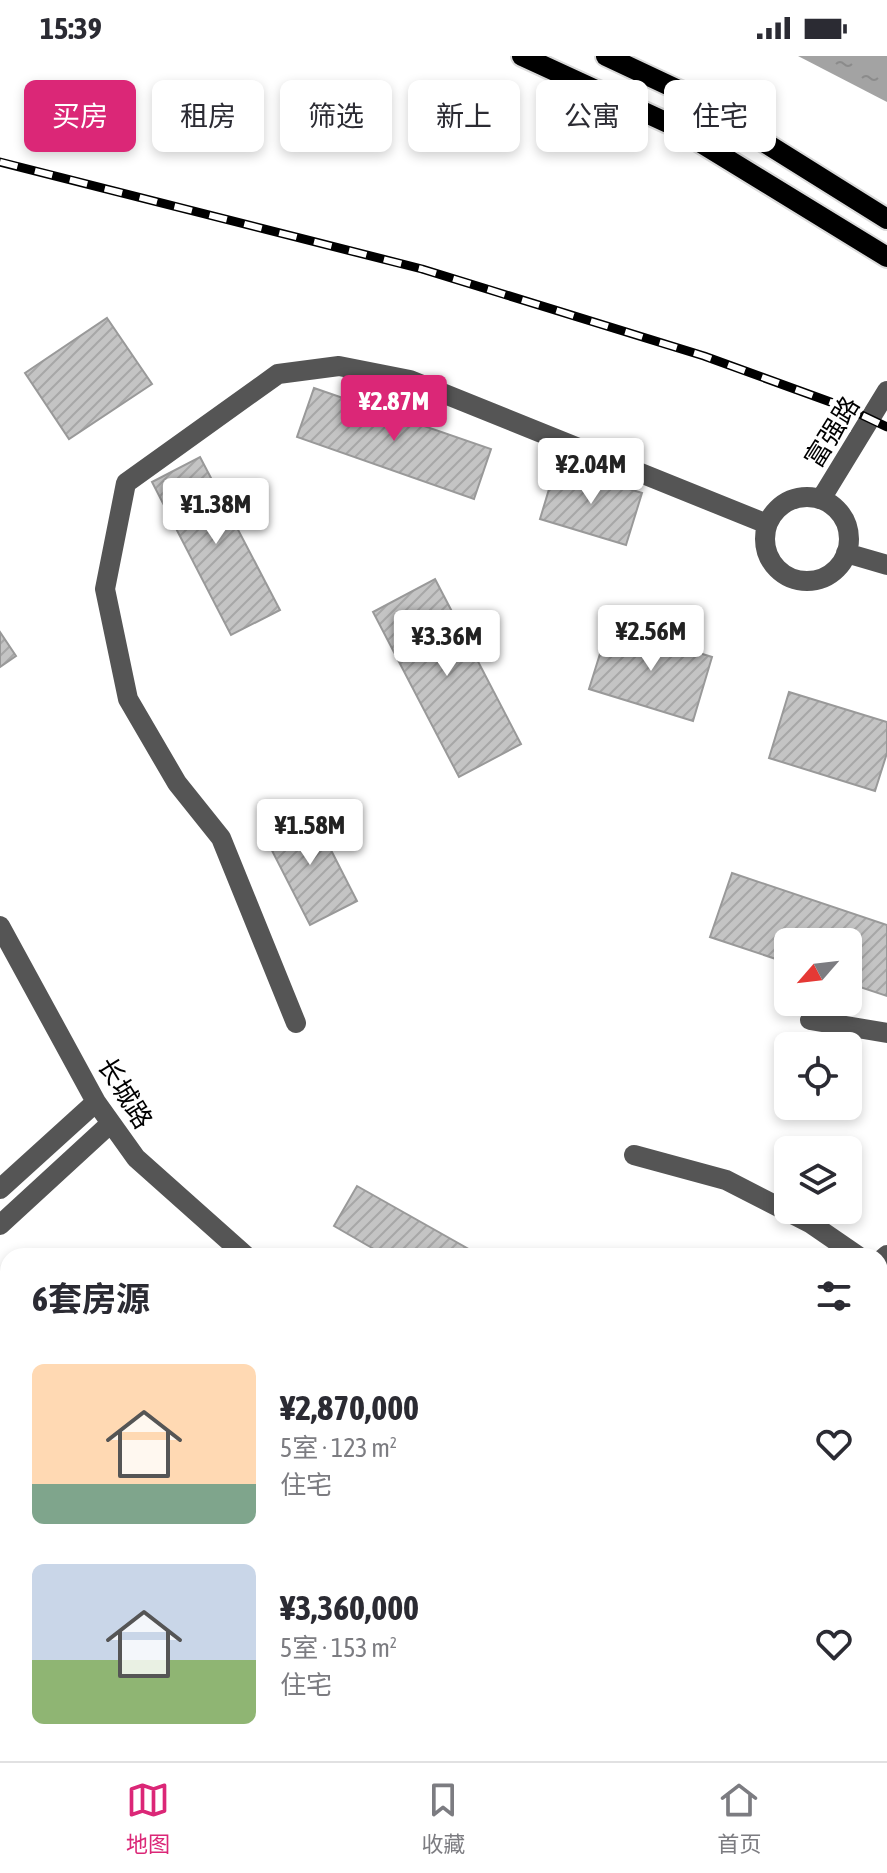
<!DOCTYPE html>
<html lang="zh">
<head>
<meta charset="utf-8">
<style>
	:root { --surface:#fff; --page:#f2f2f3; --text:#2b2b33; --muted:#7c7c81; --line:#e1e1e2; --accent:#db2777 }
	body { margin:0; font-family:"Asap Condensed","Noto Sans SC",sans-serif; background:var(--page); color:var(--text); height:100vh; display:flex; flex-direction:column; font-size:30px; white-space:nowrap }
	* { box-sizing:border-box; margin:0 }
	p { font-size:26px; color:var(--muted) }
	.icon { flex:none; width:44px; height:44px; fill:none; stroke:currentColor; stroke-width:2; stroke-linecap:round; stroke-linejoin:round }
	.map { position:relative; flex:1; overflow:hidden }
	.sheet { position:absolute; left:0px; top:1192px; width:888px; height:514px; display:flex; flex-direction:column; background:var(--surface); border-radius:24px 24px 0 0; box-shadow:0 4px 12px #0003 }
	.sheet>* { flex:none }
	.hud { position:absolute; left:24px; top:24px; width:840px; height:72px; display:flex; gap:16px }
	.needle { width:52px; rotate:242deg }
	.fabs { position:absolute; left:774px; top:872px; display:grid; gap:16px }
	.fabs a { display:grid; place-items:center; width:88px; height:88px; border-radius:12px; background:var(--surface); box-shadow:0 4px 12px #0003; font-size:40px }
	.price { position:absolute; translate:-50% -68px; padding:0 18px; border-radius:8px; background:#fff; color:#222; font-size:26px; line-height:52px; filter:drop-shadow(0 2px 4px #0008) }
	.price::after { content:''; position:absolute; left:50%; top:48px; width:24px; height:18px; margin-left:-12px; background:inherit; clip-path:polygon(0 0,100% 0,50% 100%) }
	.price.active { background:var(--accent); color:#fff }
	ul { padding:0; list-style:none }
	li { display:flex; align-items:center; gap:24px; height:200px; padding:0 32px }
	li span { display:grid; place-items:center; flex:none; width:224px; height:160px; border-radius:12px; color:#555 }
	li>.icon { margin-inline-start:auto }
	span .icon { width:96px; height:96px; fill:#fffc; stroke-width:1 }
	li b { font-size:34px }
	h2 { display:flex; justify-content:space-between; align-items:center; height:96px; padding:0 32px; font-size:34px }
	.pill { padding:0 28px; border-radius:12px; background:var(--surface); box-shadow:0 4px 12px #0003; font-size:28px; line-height:72px }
	.pill.active { background:var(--accent); color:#fff }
	.status { display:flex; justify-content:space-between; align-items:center; height:56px; padding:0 40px; background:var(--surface); direction:ltr }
	.status svg { height:22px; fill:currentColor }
	.menu { display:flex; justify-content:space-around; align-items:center; height:112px; border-top:2px solid var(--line); background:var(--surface); font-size:22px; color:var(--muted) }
	.menu a { display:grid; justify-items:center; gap:4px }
	.menu .active { color:var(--accent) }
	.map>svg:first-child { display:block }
	.water { fill:url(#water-ripples) }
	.building { fill:url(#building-hatch); stroke:#999; stroke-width:2 }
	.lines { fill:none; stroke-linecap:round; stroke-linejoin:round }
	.major-casing { stroke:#dbdbdb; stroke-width:24 }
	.minor { stroke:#555; stroke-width:20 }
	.major { stroke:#000; stroke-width:20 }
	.rail-casing { stroke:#000; stroke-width:9 }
	.rail { stroke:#fff; stroke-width:6; stroke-dasharray:18; stroke-linecap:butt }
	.labels { text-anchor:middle; stroke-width:8; stroke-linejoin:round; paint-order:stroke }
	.street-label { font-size:26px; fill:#000; stroke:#fff }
</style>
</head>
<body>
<div class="status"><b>15:39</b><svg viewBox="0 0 49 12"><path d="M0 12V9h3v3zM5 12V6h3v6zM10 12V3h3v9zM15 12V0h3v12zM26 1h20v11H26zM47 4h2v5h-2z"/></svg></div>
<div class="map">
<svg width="887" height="1705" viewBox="0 0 887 1705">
	<defs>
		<pattern id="water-ripples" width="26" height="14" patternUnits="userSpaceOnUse" patternTransform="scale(2)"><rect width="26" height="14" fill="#a3a3a3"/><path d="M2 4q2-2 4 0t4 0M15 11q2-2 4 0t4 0" fill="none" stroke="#8b8b8b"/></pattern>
		<pattern id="building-hatch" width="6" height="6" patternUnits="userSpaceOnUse" patternTransform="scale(2)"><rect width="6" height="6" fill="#c4c4c4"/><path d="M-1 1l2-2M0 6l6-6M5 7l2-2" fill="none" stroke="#a7a7a7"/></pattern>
	</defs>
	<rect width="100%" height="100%" fill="#fff"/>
	<path class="water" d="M 798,0 L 887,0 L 887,46 Z"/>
	<path class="building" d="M 107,262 L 152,328 L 69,383 L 25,317 Z
		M 314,332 L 491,393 L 474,443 L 297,381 Z
		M 200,401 L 280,554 L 231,579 L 152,426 Z
		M 556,410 L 642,437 L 626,489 L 540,463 Z
		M 435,523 L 521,688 L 459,721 L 373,556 Z
		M 609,569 L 712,601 L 693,665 L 589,633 Z
		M 0,576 L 16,600 L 0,611 Z
		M 789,636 L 887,666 L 887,697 L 875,735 L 769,702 Z
		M 310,753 L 357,845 L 310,869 L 263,777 Z
		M 732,817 L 887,869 L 887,940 L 848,927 L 848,886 L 788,886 L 788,907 L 710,881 Z
		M 357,1130 L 481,1200 L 386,1200 L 334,1170 Z"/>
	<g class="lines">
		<defs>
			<path id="major" d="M 522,0 L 670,68 L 887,201
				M 606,0 L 687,38 L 887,163"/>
		</defs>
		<use href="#major" class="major-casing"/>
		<path class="minor" d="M765 483a42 42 0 1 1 84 0a42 42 0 1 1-84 0Z
			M 821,443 L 887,335
			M 846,497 L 887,509
			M 0,870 L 96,1046 L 136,1102 L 246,1200
			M 810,964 L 887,977
			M 296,967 L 221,782 L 177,727 L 128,643 L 105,533 L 126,427 L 278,318 L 339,310 L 410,324 L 767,468
			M 634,1099 L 726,1124 L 810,1167 L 858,1200
			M 0,1133 L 96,1046
			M 0,1169 L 111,1067
			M 880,1205 L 887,1199
			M 880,1220 L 887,1230
			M 880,1487 L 887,1488
			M 293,1705 L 307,1702 L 316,1705"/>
		<use href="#major" class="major"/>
		<defs>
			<path id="rail" d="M 0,106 L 422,213 L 704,300 L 847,352 L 887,371"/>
		</defs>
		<use href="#rail" class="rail-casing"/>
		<use href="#rail" class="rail"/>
	</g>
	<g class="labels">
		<g class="street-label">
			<text transform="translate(832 376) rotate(-58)" y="9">富强路</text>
			<text transform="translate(125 1037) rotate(58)" y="9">长城路</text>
		</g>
	</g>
</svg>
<div class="fabs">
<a><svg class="needle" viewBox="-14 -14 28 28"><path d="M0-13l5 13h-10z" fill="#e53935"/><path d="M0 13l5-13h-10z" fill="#7c7c81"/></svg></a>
<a><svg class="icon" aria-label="locate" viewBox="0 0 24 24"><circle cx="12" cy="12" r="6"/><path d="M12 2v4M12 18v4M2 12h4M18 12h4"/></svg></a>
<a><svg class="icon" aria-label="layers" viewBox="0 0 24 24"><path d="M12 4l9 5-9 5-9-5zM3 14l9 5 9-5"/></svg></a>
</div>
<b class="price active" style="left:394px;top:387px">¥2.87M</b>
<b class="price" style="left:591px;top:450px">¥2.04M</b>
<b class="price" style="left:216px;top:490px">¥1.38M</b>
<b class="price" style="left:651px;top:617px">¥2.56M</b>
<b class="price" style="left:447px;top:622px">¥3.36M</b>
<b class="price" style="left:310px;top:811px">¥1.58M</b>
<div class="hud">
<a class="pill active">买房</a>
<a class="pill">租房</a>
<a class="pill">筛选</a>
<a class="pill">新上</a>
<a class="pill">公寓</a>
<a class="pill">住宅</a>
</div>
<section class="sheet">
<h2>6套房源<svg class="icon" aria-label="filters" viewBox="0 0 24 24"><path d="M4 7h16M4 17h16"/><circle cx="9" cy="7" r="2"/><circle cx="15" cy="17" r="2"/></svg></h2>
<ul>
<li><span style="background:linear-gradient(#ffd9b3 75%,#7fa58c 0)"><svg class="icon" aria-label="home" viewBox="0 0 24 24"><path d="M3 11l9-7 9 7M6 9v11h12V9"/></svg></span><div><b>¥2,870,000</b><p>5室 · 123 m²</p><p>住宅</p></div><svg class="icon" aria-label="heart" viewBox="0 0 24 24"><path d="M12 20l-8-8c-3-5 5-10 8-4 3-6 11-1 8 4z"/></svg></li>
<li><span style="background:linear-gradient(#c9d6e8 60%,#8fb573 0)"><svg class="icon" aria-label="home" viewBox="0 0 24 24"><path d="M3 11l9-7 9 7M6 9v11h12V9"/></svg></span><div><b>¥3,360,000</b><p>5室 · 153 m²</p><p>住宅</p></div><svg class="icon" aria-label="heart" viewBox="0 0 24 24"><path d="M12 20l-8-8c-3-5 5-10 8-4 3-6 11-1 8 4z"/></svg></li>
</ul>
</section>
</div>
<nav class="menu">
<a class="active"><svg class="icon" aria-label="map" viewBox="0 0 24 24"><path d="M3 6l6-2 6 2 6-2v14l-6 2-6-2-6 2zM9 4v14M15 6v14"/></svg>地图</a>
<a><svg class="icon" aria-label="saved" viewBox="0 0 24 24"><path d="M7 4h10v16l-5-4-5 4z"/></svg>收藏</a>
<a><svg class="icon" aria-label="home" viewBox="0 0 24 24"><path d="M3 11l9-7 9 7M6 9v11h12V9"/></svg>首页</a>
</nav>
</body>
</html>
